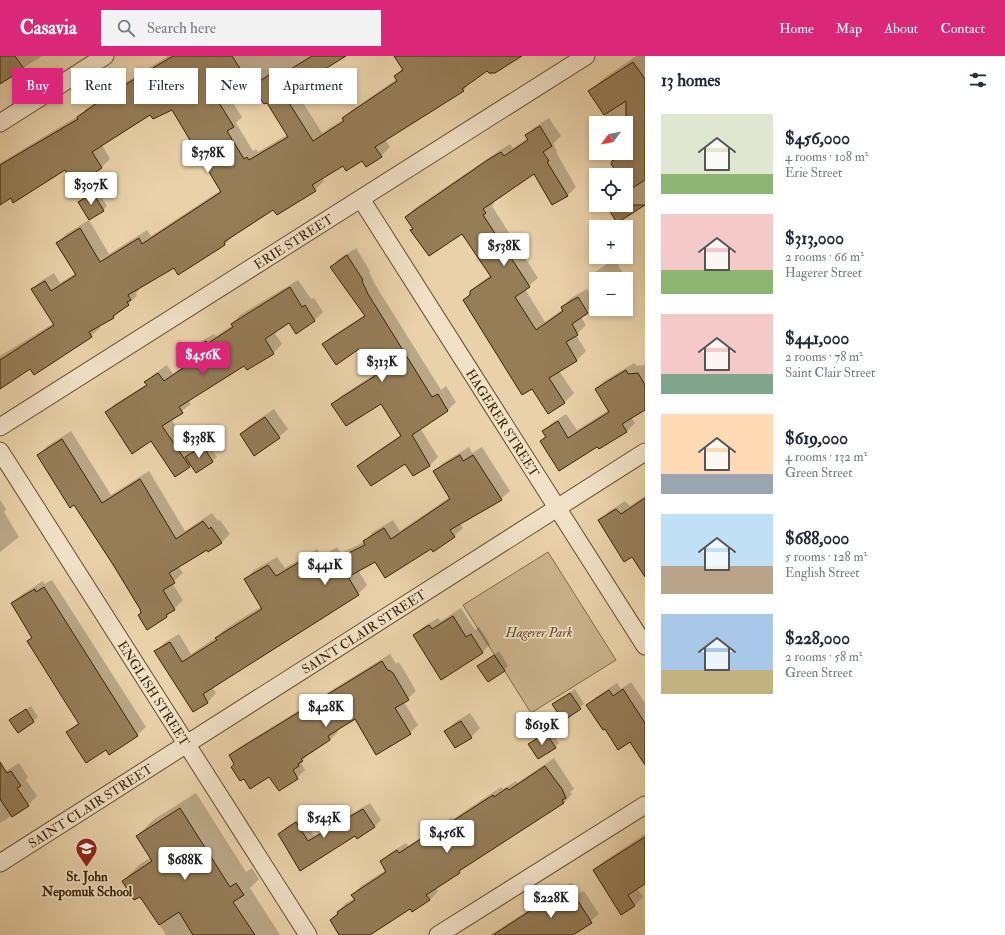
<!DOCTYPE html>
<html lang="en">
<head>
<meta charset="utf-8">
<style>
	:root { --surface:#fff; --page:#f2f2f3; --text:#1f2937; --muted:#747a83; --accent:#db2777 }
	body { margin:0; font-family:"IM FELL Double Pica",serif; background:var(--page); color:var(--text); height:100vh; display:flex; flex-direction:column; font-size:15px; white-space:nowrap }
	* { box-sizing:border-box; margin:0 }
	p { font-size:13px; color:var(--muted) }
	.icon { flex:none; width:22px; height:22px; fill:none; stroke:currentColor; stroke-width:2; stroke-linecap:round; stroke-linejoin:round }
	.map { position:relative; flex:1; overflow:hidden }
	.drawer { display:flex; flex-direction:column; background:var(--surface); width:360px }
	.drawer>* { flex:none }
	.guide { position:absolute; left:12px; top:12px; width:380px; height:36px; display:flex; gap:8px }
	.needle { width:26px; rotate:238deg }
	.controls { position:absolute; left:589px; top:60px; display:grid; gap:8px }
	.controls a { display:grid; place-items:center; width:44px; height:44px; border-radius:0px; background:var(--surface); box-shadow:0 2px 6px #0003; font-size:20px }
	.price { position:absolute; translate:-50% -34px; padding:0 9px; border-radius:4px; background:#fff; color:#222; font-size:13px; line-height:26px; filter:drop-shadow(0 1px 2px #0008) }
	.price::after { content:''; position:absolute; left:50%; top:24px; width:12px; height:9px; margin-left:-6px; background:inherit; clip-path:polygon(0 0,100% 0,50% 100%) }
	.price.on { background:var(--accent); color:#fff }
	ul { padding:0; list-style:none }
	li { display:flex; align-items:center; gap:12px; height:100px; padding:0 16px }
	li span { display:grid; place-items:center; flex:none; width:112px; height:80px; border-radius:0px; color:#555 }
	li>.icon { margin-inline-start:auto }
	span .icon { width:48px; height:48px; fill:#fffc; stroke-width:1 }
	li b { font-size:17px }
	h2 { display:flex; justify-content:space-between; align-items:center; height:48px; padding:0 16px; font-size:17px }
	.pill { padding:0 14px; border-radius:0px; background:var(--surface); box-shadow:0 2px 6px #0003; font-size:14px; line-height:36px }
	.pill.on { background:var(--accent); color:#fff }
	header { display:flex; align-items:center; gap:24px; box-sizing:border-box; height:56px; padding:0 20px; background:var(--accent); color:#fff }
	header strong { font-size:19px }
	nav { display:flex; gap:22px; margin-inline-start:auto; font-size:14px }
	.search { width:280px; height:36px; background:var(--page); display:flex; align-items:center; gap:10px; box-sizing:border-box; padding:0 14px; border-radius:0px; color:var(--muted); font-size:15px }
	main { display:flex; flex:1; min-height:0 }
	.map>svg:first-child { display:block }
	.green { fill:#cbb38c; stroke:#826a46 }
	.shadow { fill:#0003; fill-rule:evenodd }
	.building { fill:#957d58; stroke:#392200 }
	.lines { fill:none; stroke-linecap:round; stroke-linejoin:round }
	.minor-casing { stroke:#654e2a; stroke-width:19 }
	.minor { stroke:#f1e1c7; stroke-width:17 }
	.labels { text-anchor:middle; stroke-width:3.5; stroke-linejoin:round; paint-order:stroke }
	.street-label { font-size:13px; fill:#392200; stroke:#f1e1c7 }
	.park-label { font-size:13px; font-style:italic; fill:#5e4623; stroke:#f1e1c7 }
	.poi-label { font-size:13px; font-weight:bold; fill:#392200; stroke:#f1e1c7 }
</style>
</head>
<body>
<header>
<strong>Casavia</strong>
<div class="search"><svg class="icon" aria-label="search" viewBox="0 0 24 24"><circle cx="10" cy="10" r="6"/><path d="M15 15l6 6"/></svg>Search here</div>
<nav><a>Home</a><a>Map</a><a>About</a><a>Contact</a></nav>
</header>
<main>
<div class="map">
<svg width="645" height="879" viewBox="0 0 645 879">
	<rect width="100%" height="100%" fill="#e9d1a9"/>
	<filter id="stains"><feTurbulence type="fractalNoise" baseFrequency=".005" numOctaves="4"/><feColorMatrix values="0 0 0 0 .2 0 0 0 0 .09 0 0 0 0 .02 0 0 0 .5 -.17"/></filter>
	<radialGradient id="worn" r=".72"><stop offset=".6" stop-color="#630" stop-opacity="0"/><stop offset="1" stop-color="#630" stop-opacity=".3"/></radialGradient>
	<path class="green" d="M 548,496 L 616,604 L 531,657 L 463,549 Z"/>
	<path class="shadow" d="M 0,0 L 42,0 L 0,27 Z
		M 168,0 L 343,0 L 294,32 L 322,77 L 344,63 L 352,54 L 397,23 L 395,20 L 403,12 L 395,0 L 520,0 L 491,19 L 488,13 L 471,25 L 463,35 L 385,83 L 390,91 L 381,100 L 344,109 L 322,122 L 324,125 L 315,134 L 277,158 L 274,152 L 233,180 L 225,188 L 178,217 L 174,210 L 138,232 L 139,234 L 136,237 L 137,240 L 114,261 L 99,270 L 100,272 L 91,280 L 31,311 L 0,330 L 0,300 L 54,267 L 32,233 L 41,225 L 54,217 L 60,227 L 76,217 L 58,187 L 66,178 L 89,164 L 109,198 L 147,174 L 151,180 L 221,134 L 172,53 L 150,57 L 102,89 L 110,103 L 102,111 L 76,128 L 65,112 L 0,148 L 0,107 L 80,59 L 87,52 L 123,28 ZM 244,15 L 264,47 L 267,45 L 287,79 L 258,96 L 256,93 L 253,95 L 236,67 L 242,61 L 222,30 Z
		M 636,0 L 645,0 L 645,148 L 617,165 L 610,149 L 626,149 L 626,119 L 619,119 L 613,106 L 621,97 L 626,97 L 626,67 L 610,67 L 590,35 L 604,22 Z
		M 549,62 L 561,80 L 553,88 L 557,95 L 556,96 L 576,131 L 567,140 L 534,117 L 493,145 L 494,148 L 492,150 L 538,222 L 525,233 L 545,266 L 563,253 L 562,251 L 571,242 L 587,233 L 596,247 L 581,261 L 586,269 L 576,279 L 586,295 L 577,304 L 559,315 L 574,337 L 565,346 L 549,357 L 532,332 L 464,244 L 481,226 L 491,219 L 462,177 L 411,174 L 414,172 L 406,161 L 415,152 L 499,95 L 510,88 L 513,92 L 528,82 L 527,79 L 535,71 Z
		M 97,134 L 107,150 L 103,154 L 79,146 Z
		M 356,192 L 370,215 L 369,216 L 376,230 L 441,334 L 446,330 L 456,346 L 448,354 L 420,372 L 438,401 L 429,410 L 406,406 L 359,410 L 367,402 L 401,379 L 381,347 L 333,348 L 341,340 L 375,318 L 360,292 L 323,288 L 332,280 L 365,259 L 331,211 L 339,203 Z
		M 614,203 L 623,217 L 617,223 L 600,223 L 595,216 Z
		M 298,224 L 311,243 L 314,242 L 323,256 L 315,264 L 296,276 L 289,266 L 274,276 L 282,288 L 273,297 L 245,308 L 188,344 L 191,348 L 171,363 L 193,395 L 207,386 L 217,401 L 213,405 L 196,416 L 191,408 L 189,410 L 107,356 L 115,348 L 147,328 L 146,326 L 154,318 L 167,309 L 173,318 L 194,304 L 189,297 L 197,288 L 214,278 L 216,280 L 233,269 L 232,268 L 240,259 Z
		M 634,307 L 637,310 L 645,309 L 645,353 L 631,361 L 635,367 L 627,375 L 599,392 L 598,390 L 541,385 L 546,379 L 544,375 L 552,367 L 566,358 L 577,374 L 609,354 L 596,333 L 604,325 Z
		M 274,353 L 288,373 L 279,381 L 241,378 L 249,370 Z
		M 71,375 L 111,439 L 149,415 L 185,475 L 212,457 L 218,465 L 220,464 L 230,478 L 221,487 L 207,492 L 178,510 L 183,517 L 172,527 L 183,544 L 167,560 L 142,557 L 75,448 L 39,399 L 47,390 Z
		M 469,391 L 472,397 L 482,391 L 510,435 L 501,443 L 460,467 L 463,472 L 454,480 L 432,492 L 375,505 L 358,514 L 367,529 L 358,538 L 212,631 L 216,637 L 208,646 L 193,655 L 156,596 L 164,587 L 179,578 L 191,598 L 217,581 L 225,573 L 262,550 L 246,523 L 254,514 L 277,501 L 285,512 L 317,493 L 322,500 L 337,491 L 341,497 L 364,486 L 373,476 L 393,464 L 400,475 L 450,441 L 434,416 L 443,407 Z
		M 645,440 L 645,519 L 632,499 L 600,465 L 608,456 L 625,445 L 630,450 Z
		M 0,444 L 6,453 L 4,456 L 19,481 L 0,496 Z
		M 52,524 L 146,671 L 137,679 L 109,698 L 106,693 L 67,676 L 79,666 L 28,585 L 33,581 L 13,547 L 21,539 L 43,525 L 44,528 Z
		M 461,552 L 475,574 L 479,571 L 490,588 L 482,597 L 414,580 L 423,571 L 438,562 L 441,565 Z
		M 499,595 L 508,610 L 504,614 L 478,610 Z
		M 390,598 L 396,608 L 398,606 L 401,609 L 416,635 L 404,646 L 418,669 L 410,677 L 355,662 L 336,674 L 338,676 L 330,684 L 306,701 L 301,707 L 305,714 L 297,722 L 270,720 L 235,708 L 230,700 L 238,692 Z
		M 631,626 L 645,647 L 645,702 L 631,685 L 605,671 L 588,649 L 596,641 L 617,627 L 621,633 Z
		M 575,633 L 584,648 L 564,663 L 554,648 Z
		M 31,650 L 38,661 L 18,676 L 11,664 Z
		M 470,657 L 480,672 L 471,681 L 455,691 L 446,676 L 454,667 Z
		M 550,673 L 559,687 L 555,691 L 529,688 Z
		M 554,702 L 574,733 L 570,736 L 572,738 L 564,747 L 507,782 L 435,831 L 438,835 L 430,844 L 412,855 L 411,852 L 368,879 L 341,879 L 331,864 L 346,847 L 355,842 L 353,839 L 361,830 L 386,814 L 381,806 L 390,797 L 406,787 L 408,790 L 452,761 L 453,763 L 501,731 L 503,733 L 516,725 L 517,727 Z
		M 19,707 L 28,721 L 26,724 L 37,740 L 28,749 L 0,767 L 0,719 Z
		M 196,737 L 246,816 L 252,812 L 259,823 L 250,832 L 280,879 L 166,879 L 140,839 L 123,825 L 139,809 L 151,801 L 137,780 L 153,764 Z
		M 370,747 L 381,764 L 375,770 L 357,782 L 356,779 L 300,814 L 279,778 L 286,771 L 303,761 L 314,780 Z
		M 645,778 L 645,827 L 637,832 L 643,841 L 635,849 L 594,814 L 603,806 Z
		M 571,827 L 578,838 L 584,835 L 599,858 L 573,879 L 490,879 Z"/>
	<path class="building" d="M 0,0 L 15,0 L 24,13 L 0,28 Z
		M 173,0 L 232,0 L 243,17 L 213,37 L 234,71 L 227,75 L 244,103 L 247,101 L 249,104 L 288,81 L 267,47 L 264,48 L 252,30 L 272,17 L 276,22 L 312,0 L 346,0 L 284,39 L 313,85 L 344,65 L 342,62 L 397,25 L 394,20 L 403,14 L 394,0 L 522,0 L 495,17 L 489,17 L 487,15 L 462,33 L 464,35 L 375,91 L 382,101 L 366,111 L 362,105 L 346,115 L 343,110 L 312,129 L 316,135 L 277,159 L 273,154 L 224,186 L 225,189 L 178,219 L 174,212 L 128,239 L 131,244 L 127,246 L 129,249 L 113,260 L 114,262 L 89,276 L 92,281 L 34,319 L 30,313 L 0,333 L 0,304 L 54,269 L 31,233 L 45,225 L 51,235 L 76,219 L 56,187 L 80,172 L 100,206 L 139,182 L 142,188 L 221,136 L 172,54 L 153,63 L 150,59 L 92,96 L 102,112 L 75,129 L 65,114 L 13,147 L 11,142 L 0,149 L 0,109 L 78,63 L 77,61 L 113,36 Z
		M 633,6 L 645,23 L 645,124 L 626,136 L 626,119 L 618,119 L 611,108 L 612,105 L 626,97 L 626,45 L 604,59 L 588,35 Z
		M 540,70 L 552,90 L 543,96 L 549,105 L 547,106 L 568,140 L 552,149 L 534,118 L 483,153 L 486,157 L 483,159 L 530,231 L 515,241 L 536,274 L 563,255 L 561,251 L 578,241 L 588,257 L 572,268 L 578,279 L 566,286 L 577,305 L 549,322 L 565,347 L 548,358 L 532,333 L 522,339 L 463,244 L 470,239 L 470,235 L 491,221 L 462,178 L 429,200 L 410,174 L 413,173 L 405,161 L 489,103 L 501,96 L 504,100 L 528,84 L 525,79 Z
		M 93,137 L 104,155 L 89,164 L 78,146 Z
		M 606,149 L 645,149 L 617,167 Z
		M 347,199 L 363,224 L 362,225 L 368,238 L 432,341 L 438,338 L 448,355 L 412,379 L 430,410 L 413,420 L 405,408 L 371,430 L 357,410 L 401,380 L 381,348 L 346,370 L 331,348 L 375,320 L 359,293 L 336,309 L 322,288 L 365,260 L 330,211 Z
		M 290,231 L 302,251 L 305,249 L 315,265 L 296,278 L 289,267 L 265,283 L 274,298 L 247,314 L 244,310 L 179,351 L 183,357 L 162,370 L 190,411 L 175,421 L 151,385 L 132,398 L 105,356 L 147,329 L 144,326 L 158,317 L 164,325 L 193,305 L 188,296 L 206,285 L 207,288 L 233,271 L 231,268 Z
		M 626,314 L 628,318 L 638,317 L 645,329 L 645,354 L 622,368 L 627,376 L 599,393 L 597,391 L 559,415 L 540,385 L 546,381 L 542,375 L 558,365 L 568,382 L 609,356 L 595,333 Z
		M 265,361 L 280,382 L 254,400 L 240,378 Z
		M 62,383 L 102,447 L 140,423 L 176,483 L 203,465 L 209,473 L 211,471 L 222,487 L 208,496 L 207,494 L 169,517 L 175,527 L 163,534 L 175,554 L 166,559 L 167,561 L 147,574 L 138,559 L 141,557 L 140,553 L 114,510 L 74,449 L 70,452 L 37,399 Z
		M 203,390 L 213,406 L 196,417 L 185,401 Z
		M 460,399 L 463,405 L 473,399 L 502,444 L 450,474 L 455,481 L 433,496 L 431,493 L 385,522 L 375,506 L 348,521 L 359,539 L 203,638 L 208,647 L 193,656 L 154,595 L 170,586 L 182,606 L 217,584 L 215,582 L 262,553 L 244,523 L 268,509 L 276,520 L 308,501 L 312,508 L 328,499 L 332,505 L 365,489 L 363,485 L 384,472 L 391,483 L 450,443 L 433,415 Z
		M 645,442 L 645,521 L 632,501 L 624,506 L 598,464 L 616,453 L 621,458 Z
		M 44,531 L 138,680 L 109,699 L 106,694 L 86,707 L 66,676 L 79,668 L 27,585 L 32,582 L 11,547 L 35,533 L 36,536 Z
		M 453,560 L 466,581 L 471,578 L 483,597 L 441,624 L 413,579 L 429,569 L 432,573 Z
		M 494,599 L 505,615 L 488,626 L 477,610 Z
		M 382,605 L 388,615 L 389,614 L 393,617 L 409,644 L 395,652 L 411,678 L 376,699 L 355,663 L 328,680 L 330,684 L 301,703 L 303,705 L 298,708 L 299,710 L 293,714 L 298,723 L 279,735 L 269,721 L 250,733 L 244,723 L 240,725 L 231,711 L 234,708 L 229,699 Z
		M 623,633 L 645,667 L 645,709 L 630,686 L 618,694 L 605,673 L 603,674 L 586,649 L 609,634 L 613,640 Z
		M 570,637 L 581,653 L 563,665 L 552,648 Z
		M 26,653 L 34,666 L 18,677 L 9,664 Z
		M 461,665 L 472,682 L 455,692 L 444,675 Z
		M 546,677 L 556,692 L 538,703 L 528,688 Z
		M 0,706 L 7,717 L 11,715 L 21,730 L 17,732 L 29,750 L 12,761 L 0,743 Z
		M 545,710 L 562,733 L 566,742 L 562,744 L 564,747 L 459,815 L 460,817 L 426,839 L 430,844 L 412,856 L 410,853 L 370,879 L 339,879 L 330,864 L 338,858 L 337,856 L 355,844 L 351,839 L 386,816 L 380,805 L 397,794 L 399,797 L 444,768 L 445,770 L 493,739 L 494,741 L 507,732 L 509,734 Z
		M 180,752 L 230,831 L 236,827 L 244,839 L 233,846 L 255,879 L 193,879 L 179,856 L 159,869 L 140,841 L 134,844 L 122,825 L 152,805 L 136,780 Z
		M 363,753 L 375,771 L 357,783 L 355,780 L 300,815 L 278,778 L 296,766 L 308,785 Z
		M 645,781 L 645,828 L 628,839 L 635,850 L 621,859 L 593,814 Z
		M 562,834 L 570,846 L 576,842 L 592,867 L 573,879 L 493,879 Z"/>
	<g class="lines">
		<defs>
			<g id="minor">
				<path d="M 0,67 L 105,0"/>
				<path id="s1" d="M 361,143 L 645,590"/>
				<path id="s2" d="M 0,371 L 586,0"/>
				<path id="s3" d="M 0,395 L 308,879"/>
				<path id="s4" d="M 0,807 L 645,396"/>
				<path d="M 438,879 L 645,749"/>
			</g>
		</defs>
		<use href="#minor" class="minor-casing"/>
		<use href="#minor" class="minor"/>
	</g>
	<defs>
		<symbol id="school-pin" viewBox="-11 -11 22 30"><path d="M0 17L-7.5 6A9.5 9.5 0 1 1 7.5 6Z" fill="#8f2418" stroke="#f1e1c7"/><path d="M0-5L7-2L0 1L-7-2ZM-4 1L0 2.5L4 1V4Q0 6-4 4Z" fill="#fff"/></symbol>
	</defs>
	<g fill-rule="evenodd">
		<use href="#school-pin" x="74" y="780" width="25" height="34"/>
	</g>
	<g class="labels">
		<g class="street-label">
			<text dy="5" stroke="none"><textPath href="#s2" startOffset="347">ERIE STREET</textPath></text>
			<text dy="5" stroke="none"><textPath href="#s1" startOffset="265">HAGERER STREET</textPath></text>
			<text dy="5" stroke="none"><textPath href="#s4" startOffset="431">SAINT CLAIR STREET</textPath></text>
			<text dy="5" stroke="none"><textPath href="#s3" startOffset="287">ENGLISH STREET</textPath></text>
			<text dy="5" stroke="none"><textPath href="#s4" startOffset="107">SAINT CLAIR STREET</textPath></text>
		</g>
		<g class="park-label">
			<text x="539" y="581">Hagerer Park</text>
		</g>
		<g class="poi-label">
			<text x="87" y="825">St. John<tspan x="87" dy="15">Nepomuk School</tspan></text>
		</g>
	</g>
	<rect width="100%" height="100%" filter="url(#stains)"/>
	<rect width="100%" height="100%" fill="url(#worn)"/>
</svg>
<div class="controls">
<a><svg class="needle" viewBox="-14 -14 28 28"><path d="M0-13l5 13h-10z" fill="#e53935"/><path d="M0 13l5-13h-10z" fill="#747a83"/></svg></a>
<a><svg class="icon" aria-label="locate" viewBox="0 0 24 24"><circle cx="12" cy="12" r="6"/><path d="M12 2v4M12 18v4M2 12h4M18 12h4"/></svg></a>
<a>+</a>
<a>−</a>
</div>
<b class="price" style="left:208px;top:118px">$378K</b>
<b class="price" style="left:91px;top:150px">$307K</b>
<b class="price" style="left:504px;top:211px">$538K</b>
<b class="price on" style="left:203px;top:320px">$456K</b>
<b class="price" style="left:382px;top:327px">$313K</b>
<b class="price" style="left:199px;top:403px">$338K</b>
<b class="price" style="left:325px;top:530px">$441K</b>
<b class="price" style="left:326px;top:672px">$428K</b>
<b class="price" style="left:542px;top:690px">$619K</b>
<b class="price" style="left:324px;top:783px">$543K</b>
<b class="price" style="left:447px;top:798px">$456K</b>
<b class="price" style="left:185px;top:825px">$688K</b>
<b class="price" style="left:551px;top:863px">$228K</b>
<div class="guide">
<a class="pill on">Buy</a>
<a class="pill">Rent</a>
<a class="pill">Filters</a>
<a class="pill">New</a>
<a class="pill">Apartment</a>
</div>
</div>
<section class="drawer">
<h2>13 homes<svg class="icon" aria-label="filters" viewBox="0 0 24 24"><path d="M4 7h16M4 17h16"/><circle cx="9" cy="7" r="2"/><circle cx="15" cy="17" r="2"/></svg></h2>
<ul>
<li><span style="background:linear-gradient(#dfe7d0 75%,#8fb573 0)"><svg class="icon" aria-label="home" viewBox="0 0 24 24"><path d="M3 11l9-7 9 7M6 9v11h12V9"/></svg></span><div><b>$456,000</b><p>4 rooms · 108 m²</p><p>Erie Street</p></div></li>
<li><span style="background:linear-gradient(#f6c9c9 70%,#8fb573 0)"><svg class="icon" aria-label="home" viewBox="0 0 24 24"><path d="M3 11l9-7 9 7M6 9v11h12V9"/></svg></span><div><b>$313,000</b><p>2 rooms · 66 m²</p><p>Hagerer Street</p></div></li>
<li><span style="background:linear-gradient(#f6c9c9 75%,#7fa58c 0)"><svg class="icon" aria-label="home" viewBox="0 0 24 24"><path d="M3 11l9-7 9 7M6 9v11h12V9"/></svg></span><div><b>$441,000</b><p>2 rooms · 78 m²</p><p>Saint Clair Street</p></div></li>
<li><span style="background:linear-gradient(#ffd9b3 75%,#9aa5b1 0)"><svg class="icon" aria-label="home" viewBox="0 0 24 24"><path d="M3 11l9-7 9 7M6 9v11h12V9"/></svg></span><div><b>$619,000</b><p>4 rooms · 132 m²</p><p>Green Street</p></div></li>
<li><span style="background:linear-gradient(#bfe0f5 65%,#b9a48a 0)"><svg class="icon" aria-label="home" viewBox="0 0 24 24"><path d="M3 11l9-7 9 7M6 9v11h12V9"/></svg></span><div><b>$688,000</b><p>5 rooms · 128 m²</p><p>English Street</p></div></li>
<li><span style="background:linear-gradient(#a9c7e8 70%,#c2b280 0)"><svg class="icon" aria-label="home" viewBox="0 0 24 24"><path d="M3 11l9-7 9 7M6 9v11h12V9"/></svg></span><div><b>$228,000</b><p>2 rooms · 58 m²</p><p>Green Street</p></div></li>
</ul>
</section>
</main>
</body>
</html>
